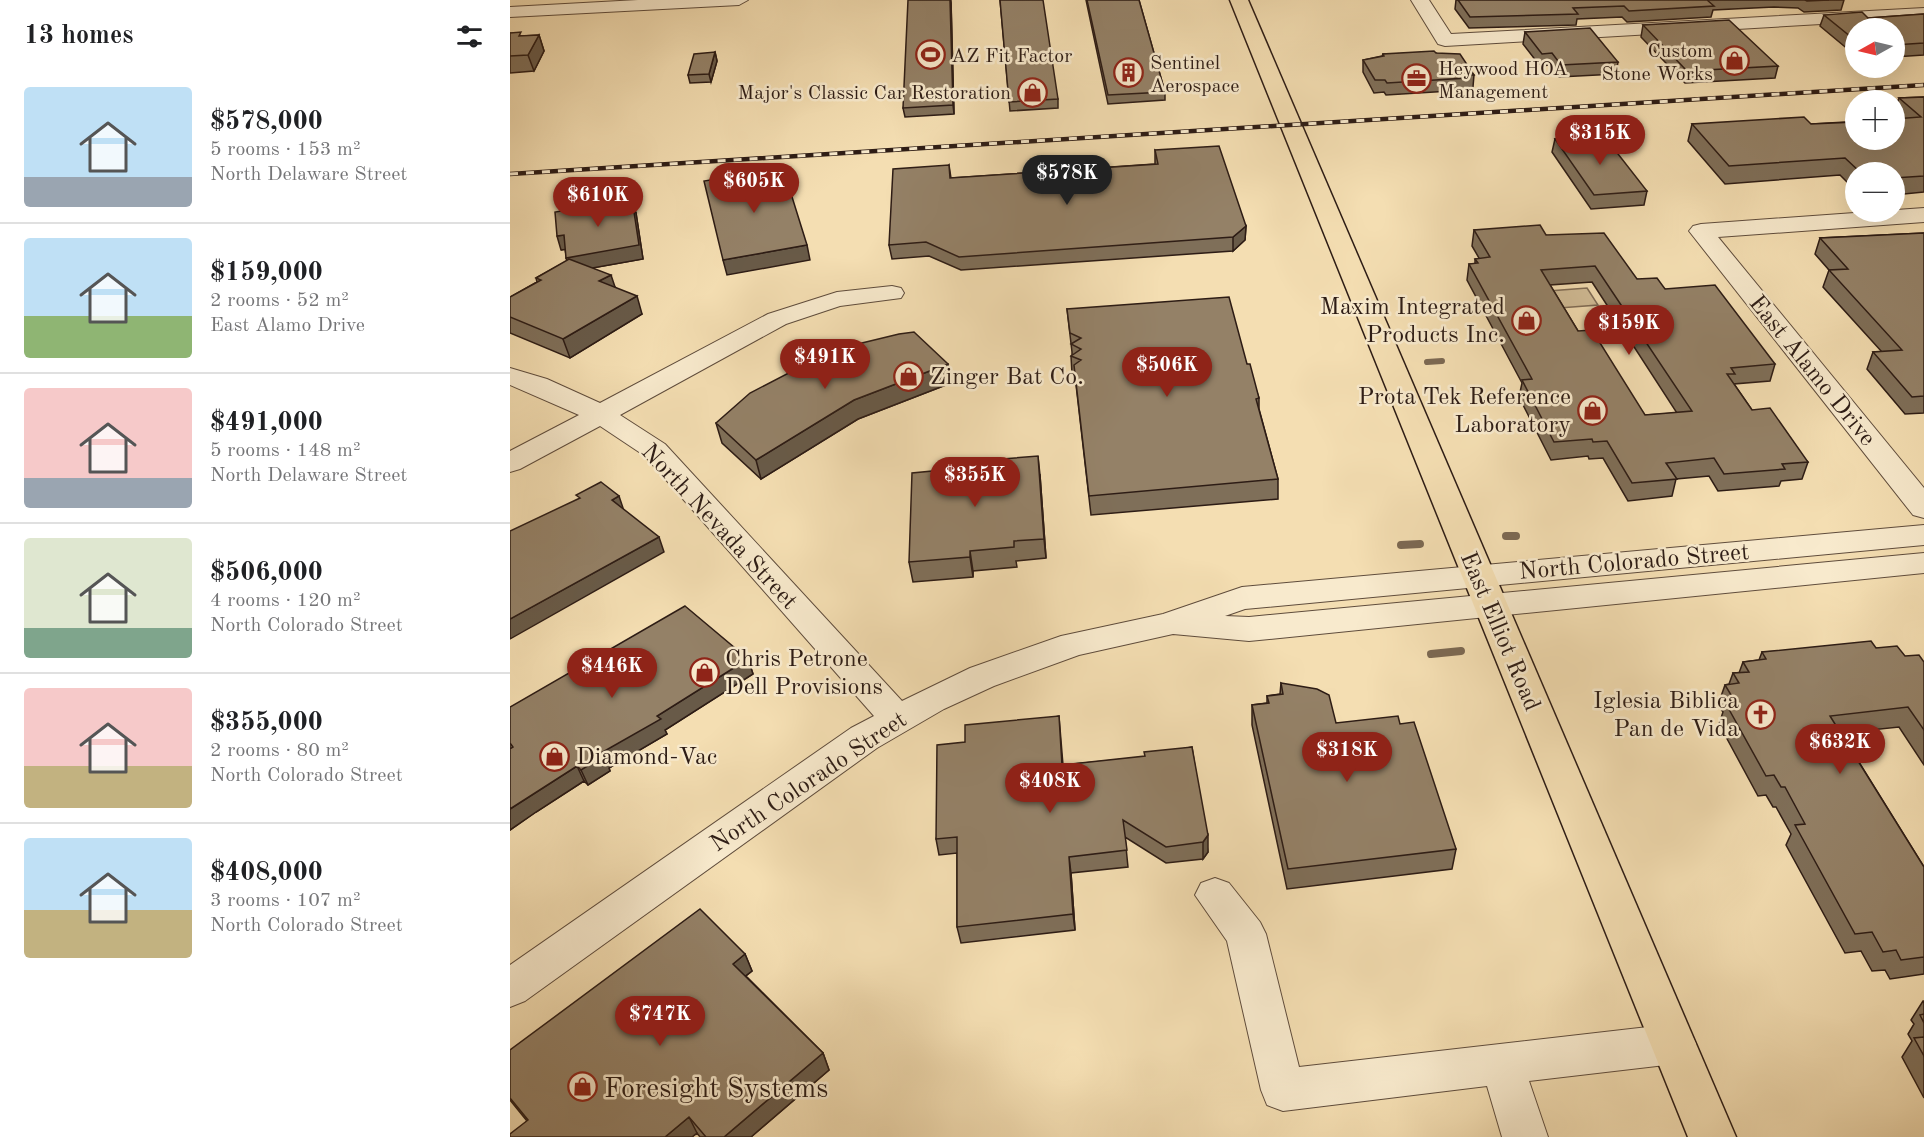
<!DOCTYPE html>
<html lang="en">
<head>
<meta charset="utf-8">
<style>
	:root { --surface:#fff; --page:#f6f6f6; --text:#202124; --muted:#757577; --line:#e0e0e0; --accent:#8f2418 }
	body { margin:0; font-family:"Old Standard TT",serif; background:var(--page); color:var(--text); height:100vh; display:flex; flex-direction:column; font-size:22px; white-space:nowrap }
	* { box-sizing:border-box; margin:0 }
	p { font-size:20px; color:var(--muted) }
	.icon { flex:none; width:33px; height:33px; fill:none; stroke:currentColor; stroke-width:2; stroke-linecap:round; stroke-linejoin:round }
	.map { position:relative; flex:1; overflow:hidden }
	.panel { display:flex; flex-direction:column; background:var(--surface); width:510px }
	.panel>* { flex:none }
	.needle { width:39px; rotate:262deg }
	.tools { position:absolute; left:1335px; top:18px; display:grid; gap:12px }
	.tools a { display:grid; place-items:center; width:60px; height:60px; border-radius:50%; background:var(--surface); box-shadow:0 6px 24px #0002; font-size:30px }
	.price { position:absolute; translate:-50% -51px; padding:0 14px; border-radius:21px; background:var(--accent); color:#fff; font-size:20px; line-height:39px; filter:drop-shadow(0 2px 3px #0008) }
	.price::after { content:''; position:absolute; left:50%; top:36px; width:18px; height:14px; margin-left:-9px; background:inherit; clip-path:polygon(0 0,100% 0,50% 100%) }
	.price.current { background:#222; color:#fff }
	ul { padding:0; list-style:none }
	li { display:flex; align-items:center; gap:18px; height:150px; padding:0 24px }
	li+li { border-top:2px solid var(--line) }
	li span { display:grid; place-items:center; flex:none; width:168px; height:120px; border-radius:6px; color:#555 }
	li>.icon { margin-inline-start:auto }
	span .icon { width:72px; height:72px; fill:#fffc; stroke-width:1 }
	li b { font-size:26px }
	h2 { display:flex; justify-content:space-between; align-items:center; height:72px; padding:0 24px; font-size:26px }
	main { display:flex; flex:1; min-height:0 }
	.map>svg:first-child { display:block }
	.green { fill:#d2bd97; stroke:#806c56; stroke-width:1.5 }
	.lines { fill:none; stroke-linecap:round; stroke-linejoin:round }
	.stream-far1 { stroke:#7c6953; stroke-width:6 }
	.stream { stroke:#7c6953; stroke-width:8 }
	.minor-casing { stroke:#5f4c3c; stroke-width:2 }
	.major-casing { stroke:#2d1c15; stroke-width:3 }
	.minor { fill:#f8eacd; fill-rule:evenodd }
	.major { fill:#f4deb2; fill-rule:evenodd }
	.rail-casing { stroke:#2d1c15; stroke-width:4.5 }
	.rail { stroke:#f8eacd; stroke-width:3; stroke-dasharray:8; stroke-linecap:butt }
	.wall { fill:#7f6f59; stroke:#2d1c15; stroke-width:1.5; fill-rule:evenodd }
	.shaded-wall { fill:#685a48; stroke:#2d1c15; stroke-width:1.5 }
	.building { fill:#948167; stroke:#2d1c15; stroke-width:1.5; fill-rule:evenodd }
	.labels { text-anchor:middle; stroke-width:5; stroke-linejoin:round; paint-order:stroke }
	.far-poi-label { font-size:20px; fill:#2d1c15; stroke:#f8eacd; text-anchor:start }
	.poi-label { font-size:24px; fill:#2d1c15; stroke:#f8eacd; text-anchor:end }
	.street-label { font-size:24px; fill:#2d1c15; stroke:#f8eacd }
	.near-poi-label { font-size:28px; fill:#2d1c15; stroke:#f8eacd; text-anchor:start }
</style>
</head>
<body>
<main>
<section class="panel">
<h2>13 homes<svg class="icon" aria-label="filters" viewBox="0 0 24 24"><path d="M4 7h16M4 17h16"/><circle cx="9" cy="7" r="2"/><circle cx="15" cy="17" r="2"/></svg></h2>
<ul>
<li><span style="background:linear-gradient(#bfe0f5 75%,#9aa5b1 0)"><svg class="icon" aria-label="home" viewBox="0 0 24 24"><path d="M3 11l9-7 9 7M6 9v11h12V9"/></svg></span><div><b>$578,000</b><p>5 rooms · 153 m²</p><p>North Delaware Street</p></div></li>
<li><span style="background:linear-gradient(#bfe0f5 65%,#8fb573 0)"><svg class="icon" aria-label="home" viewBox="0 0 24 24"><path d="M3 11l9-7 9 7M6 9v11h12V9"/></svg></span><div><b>$159,000</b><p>2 rooms · 52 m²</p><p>East Alamo Drive</p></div></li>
<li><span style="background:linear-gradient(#f6c9c9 75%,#9aa5b1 0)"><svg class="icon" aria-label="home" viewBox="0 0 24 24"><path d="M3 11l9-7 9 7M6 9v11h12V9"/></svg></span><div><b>$491,000</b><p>5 rooms · 148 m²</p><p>North Delaware Street</p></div></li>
<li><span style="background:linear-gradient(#dfe7d0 75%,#7fa58c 0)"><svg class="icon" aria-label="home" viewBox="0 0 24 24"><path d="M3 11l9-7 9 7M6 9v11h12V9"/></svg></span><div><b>$506,000</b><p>4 rooms · 120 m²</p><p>North Colorado Street</p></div></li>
<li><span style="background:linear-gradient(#f6c9c9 65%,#c2b280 0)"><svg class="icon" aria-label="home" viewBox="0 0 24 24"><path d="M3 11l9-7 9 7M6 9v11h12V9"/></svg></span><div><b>$355,000</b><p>2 rooms · 80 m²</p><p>North Colorado Street</p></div></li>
<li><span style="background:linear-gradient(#bfe0f5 60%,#c2b280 0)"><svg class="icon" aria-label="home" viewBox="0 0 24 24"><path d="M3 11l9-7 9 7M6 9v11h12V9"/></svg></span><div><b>$408,000</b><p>3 rooms · 107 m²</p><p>North Colorado Street</p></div></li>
</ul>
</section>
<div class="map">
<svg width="1414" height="1137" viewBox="0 0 1414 1137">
	<rect width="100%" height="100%" fill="#f4deb2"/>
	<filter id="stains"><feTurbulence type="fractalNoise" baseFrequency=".00333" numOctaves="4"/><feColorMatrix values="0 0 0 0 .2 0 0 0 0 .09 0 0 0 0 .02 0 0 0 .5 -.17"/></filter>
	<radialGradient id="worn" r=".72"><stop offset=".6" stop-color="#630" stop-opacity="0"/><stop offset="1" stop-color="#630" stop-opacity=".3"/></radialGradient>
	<path class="green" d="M 1077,288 L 1088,305 L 1049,308 L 1039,291 Z"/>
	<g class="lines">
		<path class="stream-far1" d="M 917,362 L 932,361"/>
		<path class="stream" d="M 996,536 L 1006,536
			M 891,545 L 910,544
			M 921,654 L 951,651"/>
		<defs>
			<path id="minor" d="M 128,0 L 238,0 L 229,5 L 0,17 L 0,7 Z
				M 901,0 L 919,0 L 941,34 L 1414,8 L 1414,18 L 935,46 L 928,44 Z
				M 1414,208 L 1414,222 L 1208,237 L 1414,488 L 1414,518 L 1403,515 L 1179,231 L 1183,226 L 1191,224 Z
				M 382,286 L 391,288 L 394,293 L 391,298 L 330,306 L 276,324 L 110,415 L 155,444 L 392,701 L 460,668 L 551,636 L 653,614 L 732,587 L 1414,525 L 1414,545 L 735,609 L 715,616 L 739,617 L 1414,553 L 1414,573 L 739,641 L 663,634 L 569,655 L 484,686 L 434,709 L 367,748 L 15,1001 L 0,1007 L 0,965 L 341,728 L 364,716 L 135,456 L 90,426 L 10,469 L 0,472 L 0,451 L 69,415 L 0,385 L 0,368 L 37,379 L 90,403 L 258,314 L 327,292 Z
				M 705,878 L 719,883 L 750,922 L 756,934 L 789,1067 L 1164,1024 L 1179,1030 L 1186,1044 L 1179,1058 L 1164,1064 L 1019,1081 L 1038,1137 L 992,1137 L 977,1086 L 773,1111 L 757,1105 L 751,1090 L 717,941 L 685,895 L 691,883 Z"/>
			<path id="major" d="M 720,0 L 738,0 L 1226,1137 L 1178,1137 Z"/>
		</defs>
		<use href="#minor" class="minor-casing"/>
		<use href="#major" class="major-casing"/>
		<use href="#minor" class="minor"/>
		<use href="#major" class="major"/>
		<defs>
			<path id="rail" d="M 0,174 L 1414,85"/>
		</defs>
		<use href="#rail" class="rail-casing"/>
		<use href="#rail" class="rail"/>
	</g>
	<path class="wall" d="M 441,0 L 444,114 L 395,117 L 393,108 Z
		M 490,0 L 548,99 L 548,108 L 500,111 Z
		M 576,0 L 629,0 L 655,92 L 655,100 L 598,104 Z
		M 946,0 L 1334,0 L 1331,10 L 1294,12 L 1288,8 L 1264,7 L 1203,10 L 1201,17 L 1117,22 L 1112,17 L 1067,19 L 1066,25 L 959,28 L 945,9 Z
		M 1414,14 L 1414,55 L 1384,57 L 1384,28 L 1346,28 L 1346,56 L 1310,26 L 1314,15 L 1358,18 Z
		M 1133,25 L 1268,66 L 1265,78 L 1175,83 L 1131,37 Z
		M 1015,32 L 1108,62 L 1106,74 L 1049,77 L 1040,65 L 1030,66 L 1013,44 Z
		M 0,33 L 12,36 L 29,35 L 34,51 L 24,71 L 0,73 Z
		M 205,52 L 207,61 L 201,82 L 180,83 L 178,75 Z
		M 926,53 L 964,75 L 963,87 L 956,87 L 956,90 L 876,95 L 874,92 L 864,93 L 853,72 L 853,60 L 872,56 L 873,54 Z
		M 1414,97 L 1414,192 L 1384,195 L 1384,172 L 1346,172 L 1346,191 L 1330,175 L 1215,184 L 1178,141 L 1182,124 L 1301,124 L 1388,119 L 1384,116 L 1384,112 L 1389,98 Z
		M 1045,139 L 1137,191 L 1134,205 L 1081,209 L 1042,152 Z
		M 645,150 L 736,226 L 735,240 L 723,251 L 451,270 L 419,256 L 382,259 L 379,245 L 439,165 L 441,178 L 645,164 Z
		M 126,213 L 133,259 L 82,268 L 105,287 L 132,314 L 60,358 L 0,333 L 0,297 L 27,282 L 26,278 L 57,261 L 55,249 L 51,250 Z
		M 964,230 L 1036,235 L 1127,279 L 1155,289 L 1265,364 L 1260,381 L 1224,384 L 1242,410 L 1298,462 L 1292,479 L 1271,481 L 1269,486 L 1208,491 L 1199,476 L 1166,479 L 1162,496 L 1118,501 L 1093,458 L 1079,459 L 1078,456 L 1041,460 L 1009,397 L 1012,383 L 957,280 L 959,264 L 965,264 L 965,259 L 969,258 L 962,246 ZM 1082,282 L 1167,413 L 1135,415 L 1068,331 L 1040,285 Z
		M 1414,233 L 1414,413 L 1395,414 L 1357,369 L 1363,352 L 1372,352 L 1313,287 L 1319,270 L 1305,254 L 1310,238 Z
		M 557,309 L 737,364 L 749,398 L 749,409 L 768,479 L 768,499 L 581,515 L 565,376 L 562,374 L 561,356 L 562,355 L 562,352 Z
		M 441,383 L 348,419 L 251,479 L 212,443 L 206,423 Z
		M 530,475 L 536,558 L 506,561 L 507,567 L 463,571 L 463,577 L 403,582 L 399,562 Z
		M 1366,648 L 1414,662 L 1414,765 L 1389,727 L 1331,733 L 1414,867 L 1414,974 L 1380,979 L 1375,970 L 1362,971 L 1351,951 L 1335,953 L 1276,845 L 1281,834 L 1266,807 L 1263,807 L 1256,795 L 1248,796 L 1209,724 L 1213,712 L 1208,705 L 1215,685 L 1219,684 L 1223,673 L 1229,673 L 1233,662 L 1249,660 L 1252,652 Z
		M 238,659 L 243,674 L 155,730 L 157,734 L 99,768 L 100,771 L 78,785 L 74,781 L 26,812 L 0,830 L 0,707 Z
		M 771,683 L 826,723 L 890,724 L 946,849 L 942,869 L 777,889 L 742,725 L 742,705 L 757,703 L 757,696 L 770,694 Z
		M 549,716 L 553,765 L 635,757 L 682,747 L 698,852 L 693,859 L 656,863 L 615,837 L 618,867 L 561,873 L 565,930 L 451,943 L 447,927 L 447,853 L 429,855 L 426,839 L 455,742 Z
		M 235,954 L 242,971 L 236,976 L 313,1053 L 319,1070 L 241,1137 L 190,1137 L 187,1133 L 182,1137 L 0,1137 L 17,1121 L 0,1100 L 0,1050 Z
		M 1413,1001 L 1414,1001 L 1414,1098 L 1392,1057 L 1402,1041 L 1398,1034 L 1404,1024 L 1401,1020 Z"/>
	<path class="shaded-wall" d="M 440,0 L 441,3 L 444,114 L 443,105 Z
		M 29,35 L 34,51 L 24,71 L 18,55 Z
		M 205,52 L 207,61 L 201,82 L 199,74 Z
		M 122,199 L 126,213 L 133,259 L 60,272 L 56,258 Z
		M 736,226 L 735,240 L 723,251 L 723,237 Z
		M 54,235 L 59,249 L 51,250 L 47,236 Z
		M 297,245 L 300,260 L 217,275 L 213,260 Z
		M 101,275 L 107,293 L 89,281 Z
		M 127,296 L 132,314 L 60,358 L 53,339 Z
		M 438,364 L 441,383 L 348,419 L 251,479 L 246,460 L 344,400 Z
		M 528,456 L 530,475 L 536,558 L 534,539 Z
		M 109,496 L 114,511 L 102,500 Z
		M 149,537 L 154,552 L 0,639 L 0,619 Z
		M 460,551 L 463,571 L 463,577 L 460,557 Z
		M 238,659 L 243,674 L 155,730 L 157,734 L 99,768 L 100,771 L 78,785 L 71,770 L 91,753 L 147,716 Z
		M 67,766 L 74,781 L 26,812 L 0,830 L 0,809 Z
		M 698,835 L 698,852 L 693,859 L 693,842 Z
		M 559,857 L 561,873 L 565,930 L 563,914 Z
		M 235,954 L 242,971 L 230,980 L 223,964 Z
		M 313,1053 L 319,1070 L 241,1137 L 214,1137 Z
		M 179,1117 L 187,1133 L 182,1137 L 155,1137 Z"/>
	<path class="building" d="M 398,0 L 440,0 L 443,105 L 393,108 Z
		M 490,0 L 533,0 L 548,99 L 499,102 Z
		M 577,0 L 629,0 L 655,92 L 598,95 Z
		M 948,0 L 1197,0 L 1204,6 L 1119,11 L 1114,6 L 1063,8 L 1068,14 L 960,17 Z
		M 1295,0 L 1319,0 L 1297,1 Z
		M 1352,12 L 1358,18 L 1414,14 L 1414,43 L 1384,45 L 1384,28 L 1346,28 L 1346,41 L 1314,15 Z
		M 1219,20 L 1268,66 L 1177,71 L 1133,25 Z
		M 1080,28 L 1108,62 L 1051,65 L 1042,53 L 1032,54 L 1015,32 Z
		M 11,32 L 9,36 L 29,35 L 18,55 L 0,56 L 0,33 Z
		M 924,51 L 926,53 L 950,54 L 964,75 L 955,75 L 957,78 L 877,83 L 875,80 L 865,80 L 853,60 L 874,56 L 873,54 Z
		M 205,52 L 199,74 L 178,75 L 184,54 Z
		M 1414,97 L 1414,176 L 1384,178 L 1384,172 L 1350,172 L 1335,158 L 1219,166 L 1182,124 L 1294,117 L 1301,124 L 1346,122 L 1346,140 L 1384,140 L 1384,119 L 1411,117 L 1389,98 Z
		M 1094,136 L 1137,191 L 1084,195 L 1045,139 Z
		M 709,146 L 736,226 L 723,237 L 449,257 L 416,242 L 379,245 L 383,169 L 439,165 L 440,178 L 648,164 L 645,150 Z
		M 273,168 L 297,245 L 213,260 L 194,181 Z
		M 122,199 L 129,245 L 56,258 L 54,235 L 47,236 L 45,212 Z
		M 1030,225 L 1036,235 L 1094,233 L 1127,279 L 1147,278 L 1155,289 L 1205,285 L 1265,364 L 1221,368 L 1225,374 L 1217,374 L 1242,410 L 1260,408 L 1298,462 L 1272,464 L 1275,469 L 1214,474 L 1204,458 L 1156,463 L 1167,479 L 1122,483 L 1097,441 L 1083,442 L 1082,439 L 1044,442 L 1012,380 L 1022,379 L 959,264 L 968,263 L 965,259 L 980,257 L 964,230 ZM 1085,266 L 1182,411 L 1135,415 L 1082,330 L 1068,331 L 1031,270 Z
		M 1414,233 L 1414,396 L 1402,397 L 1363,352 L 1392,350 L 1319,270 L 1338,269 L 1310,238 Z
		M 59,259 L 101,275 L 89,281 L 127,296 L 53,339 L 0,317 L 0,297 L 31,280 L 26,278 Z
		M 719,297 L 737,364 L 740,364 L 749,398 L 746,399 L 768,479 L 579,496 L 564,365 L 571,360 L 561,356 L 571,349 L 561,344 L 571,338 L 560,333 L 557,309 Z
		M 404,332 L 438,364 L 344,400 L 246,460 L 206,423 L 240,393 L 323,350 L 389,334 Z
		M 528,456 L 534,539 L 504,541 L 504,547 L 460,551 L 460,557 L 399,562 L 402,473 L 443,469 L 443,463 Z
		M 91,482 L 109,496 L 102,500 L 149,537 L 0,619 L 0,531 L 70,498 L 66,495 Z
		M 175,606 L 238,659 L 147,716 L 151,719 L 91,753 L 94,756 L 71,770 L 67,766 L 0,809 L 0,749 L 3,747 L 0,743 L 0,707 Z
		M 1361,641 L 1366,648 L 1387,646 L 1395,656 L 1409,655 L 1414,662 L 1414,730 L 1398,707 L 1320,716 L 1414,867 L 1414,957 L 1391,960 L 1386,950 L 1373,952 L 1362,932 L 1345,934 L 1285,825 L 1295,824 L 1275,787 L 1271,787 L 1264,775 L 1256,776 L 1216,704 L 1226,703 L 1215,685 L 1229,683 L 1223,673 L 1239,672 L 1233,662 L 1256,659 L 1252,652 Z
		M 771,683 L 807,689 L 819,695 L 826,723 L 888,716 L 890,724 L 904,722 L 946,849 L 778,869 L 742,705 L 759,703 L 757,696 L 773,694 Z
		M 549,716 L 552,765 L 635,756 L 634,752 L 682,747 L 698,835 L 693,842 L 656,847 L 613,820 L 617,850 L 559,857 L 563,914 L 447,927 L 447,837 L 426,839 L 427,745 L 455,742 L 455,725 Z
		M 190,909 L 235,954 L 223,964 L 313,1053 L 214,1137 L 196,1137 L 179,1117 L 155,1137 L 0,1137 L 0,1134 L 18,1120 L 0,1098 L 0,1050 Z
		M 1414,1014 L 1414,1023 L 1410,1015 Z
		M 1414,1037 L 1414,1056 L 1404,1038 Z"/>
	<defs>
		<symbol id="stadium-ring" viewBox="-11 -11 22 22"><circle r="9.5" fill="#f8eacd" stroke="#8f2418" stroke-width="1.5"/><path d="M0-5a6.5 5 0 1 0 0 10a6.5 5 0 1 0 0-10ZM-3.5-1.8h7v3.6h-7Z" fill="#8f2418"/></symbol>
		<symbol id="shop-ring" viewBox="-11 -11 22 22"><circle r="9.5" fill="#f8eacd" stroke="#8f2418" stroke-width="1.5"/><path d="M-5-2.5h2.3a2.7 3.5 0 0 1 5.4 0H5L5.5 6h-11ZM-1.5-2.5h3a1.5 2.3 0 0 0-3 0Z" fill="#8f2418"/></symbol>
		<symbol id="building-ring" viewBox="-11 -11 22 22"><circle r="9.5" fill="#f8eacd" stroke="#8f2418" stroke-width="1.5"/><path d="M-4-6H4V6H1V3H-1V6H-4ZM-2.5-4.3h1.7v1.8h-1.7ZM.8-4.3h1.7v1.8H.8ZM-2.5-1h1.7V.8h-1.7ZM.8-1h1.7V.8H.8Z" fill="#8f2418"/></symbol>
		<symbol id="office-ring" viewBox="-11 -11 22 22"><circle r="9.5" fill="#f8eacd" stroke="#8f2418" stroke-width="1.5"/><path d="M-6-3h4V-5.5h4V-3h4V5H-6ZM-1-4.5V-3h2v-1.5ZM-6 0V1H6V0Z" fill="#8f2418"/></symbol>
		<symbol id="church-ring" viewBox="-11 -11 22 22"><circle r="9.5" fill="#f8eacd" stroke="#8f2418" stroke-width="1.5"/><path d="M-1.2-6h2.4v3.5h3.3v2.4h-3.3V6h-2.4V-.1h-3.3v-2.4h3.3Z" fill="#8f2418"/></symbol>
	</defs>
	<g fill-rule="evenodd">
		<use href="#stadium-ring" x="404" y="38" width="33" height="33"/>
		<use href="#shop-ring" x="1208" y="44" width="33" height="33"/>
		<use href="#building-ring" x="602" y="56" width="33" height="33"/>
		<use href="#office-ring" x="890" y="62" width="33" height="33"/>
		<use href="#shop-ring" x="506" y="76" width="33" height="33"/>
		<use href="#shop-ring" x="1000" y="304" width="33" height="33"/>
		<use href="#shop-ring" x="382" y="360" width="33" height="33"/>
		<use href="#shop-ring" x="1066" y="394" width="33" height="33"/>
		<use href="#shop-ring" x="178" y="656" width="33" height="33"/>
		<use href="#church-ring" x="1234" y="698" width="33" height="33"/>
		<use href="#shop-ring" x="28" y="740" width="33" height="33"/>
		<use href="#shop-ring" x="56" y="1070" width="33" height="33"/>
	</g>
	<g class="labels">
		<g class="far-poi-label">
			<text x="1203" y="57" text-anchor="end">Custom<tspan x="1203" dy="23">Stone Works</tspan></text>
			<text x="441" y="62">AZ Fit Factor</text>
			<text x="640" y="69">Sentinel<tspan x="640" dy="23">Aerospace</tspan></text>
			<text x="928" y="75">Heywood HOA<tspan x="928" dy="23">Management</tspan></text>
			<text x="501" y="99" text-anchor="end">Major's Classic Car Restoration</text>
		</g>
		<g class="poi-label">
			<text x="995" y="314">Maxim Integrated<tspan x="995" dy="28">Products Inc.</tspan></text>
			<text x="420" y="384" text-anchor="start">Zinger Bat Co.</text>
			<text x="1061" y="404">Prota Tek Reference<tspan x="1061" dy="28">Laboratory</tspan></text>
			<text x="215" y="666" text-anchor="start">Chris Petrone<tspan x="215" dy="28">Dell Provisions</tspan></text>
			<text x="1229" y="708">Iglesia Biblica<tspan x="1229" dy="28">Pan de Vida</tspan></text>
			<text x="66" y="764" text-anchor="start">Diamond-Vac</text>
		</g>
		<g class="street-label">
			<text transform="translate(1303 370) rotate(51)" y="8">East Alamo Drive</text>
			<text transform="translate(210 526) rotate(47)" y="8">North Nevada Street</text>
			<text transform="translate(1124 561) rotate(-5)" y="8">North Colorado Street</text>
			<text transform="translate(991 631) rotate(67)" y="8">East Elliot Road</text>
			<text transform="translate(298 781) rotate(-34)" y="8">North Colorado Street</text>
		</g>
		<g class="near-poi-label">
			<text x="94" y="1097">Foresight Systems</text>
		</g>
	</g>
	<rect width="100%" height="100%" filter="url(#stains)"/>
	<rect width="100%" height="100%" fill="url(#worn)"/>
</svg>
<div class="tools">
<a><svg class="needle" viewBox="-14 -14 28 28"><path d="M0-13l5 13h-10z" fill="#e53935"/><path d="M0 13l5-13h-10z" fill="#757577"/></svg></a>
<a>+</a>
<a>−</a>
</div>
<b class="price" style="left:1090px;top:166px">$315K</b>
<b class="price current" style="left:557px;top:206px">$578K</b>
<b class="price" style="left:244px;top:214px">$605K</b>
<b class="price" style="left:88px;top:228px">$610K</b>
<b class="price" style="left:1119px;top:356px">$159K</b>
<b class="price" style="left:315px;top:390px">$491K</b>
<b class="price" style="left:657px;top:398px">$506K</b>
<b class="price" style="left:465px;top:508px">$355K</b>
<b class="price" style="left:102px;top:699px">$446K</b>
<b class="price" style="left:1330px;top:775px">$632K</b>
<b class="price" style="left:837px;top:783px">$318K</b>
<b class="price" style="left:540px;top:814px">$408K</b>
<b class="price" style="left:150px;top:1047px">$747K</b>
</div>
</main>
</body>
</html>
